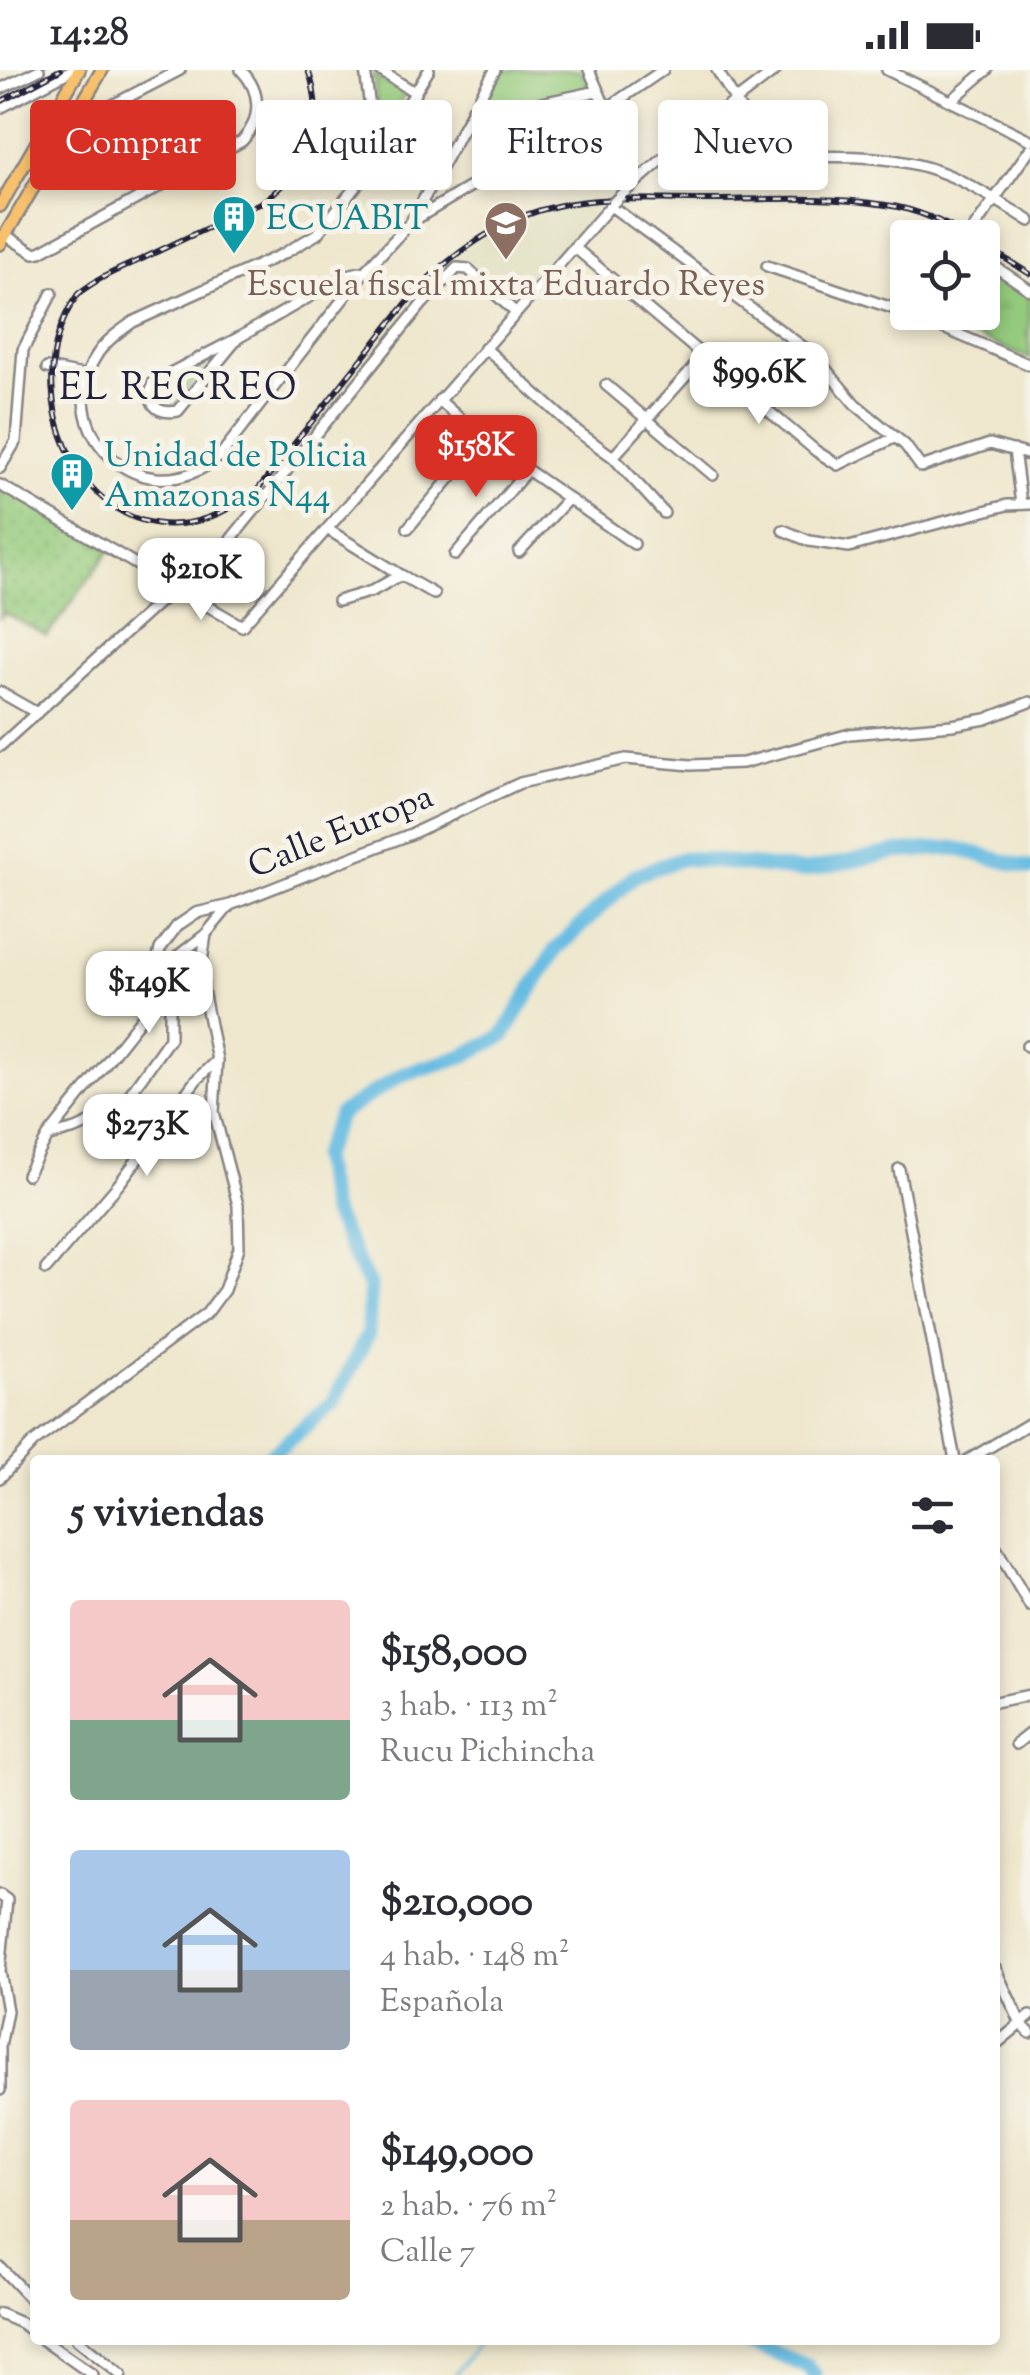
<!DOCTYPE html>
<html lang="es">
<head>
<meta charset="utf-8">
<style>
	:root { --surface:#fff; --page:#f7f7f7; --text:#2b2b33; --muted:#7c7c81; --accent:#d93025 }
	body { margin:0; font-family:"Sorts Mill Goudy",serif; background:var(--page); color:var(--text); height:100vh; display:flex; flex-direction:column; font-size:38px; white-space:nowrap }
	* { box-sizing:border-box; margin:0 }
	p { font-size:32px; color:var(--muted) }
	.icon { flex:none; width:55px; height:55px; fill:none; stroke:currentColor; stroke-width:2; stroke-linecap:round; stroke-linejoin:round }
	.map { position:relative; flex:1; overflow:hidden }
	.side { position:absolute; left:30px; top:1385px; width:970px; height:890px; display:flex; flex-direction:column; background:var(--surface); border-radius:10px; box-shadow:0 5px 15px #0003 }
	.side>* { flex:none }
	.hud { position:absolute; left:30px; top:30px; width:970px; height:90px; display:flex; gap:20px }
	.tools { position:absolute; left:890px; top:150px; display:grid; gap:20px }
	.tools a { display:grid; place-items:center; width:110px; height:110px; border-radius:10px; background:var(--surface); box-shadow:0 5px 15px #0003; font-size:50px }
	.price { position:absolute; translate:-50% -85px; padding:0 22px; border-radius:20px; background:#fff; color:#222; font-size:32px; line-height:65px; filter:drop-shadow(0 2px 5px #0008) }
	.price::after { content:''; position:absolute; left:50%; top:60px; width:30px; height:22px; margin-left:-15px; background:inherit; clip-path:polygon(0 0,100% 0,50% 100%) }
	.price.selected { background:var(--accent); color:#fff }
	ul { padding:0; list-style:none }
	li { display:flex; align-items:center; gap:30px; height:250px; padding:0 40px }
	li span { display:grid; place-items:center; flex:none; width:280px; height:200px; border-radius:10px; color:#555 }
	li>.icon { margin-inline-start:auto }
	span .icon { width:120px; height:120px; fill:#fffc; stroke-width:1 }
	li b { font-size:42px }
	h2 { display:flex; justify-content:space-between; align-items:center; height:120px; padding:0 40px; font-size:42px }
	.chip { padding:0 35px; border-radius:10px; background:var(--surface); box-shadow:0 5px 15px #0003; font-size:35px; line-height:90px }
	.chip.selected { background:var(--accent); color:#fff }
	.status { display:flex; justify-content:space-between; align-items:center; height:70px; padding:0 50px; background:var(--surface); direction:ltr }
	.status svg { height:28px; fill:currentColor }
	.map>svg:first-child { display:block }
	.built { fill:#deddbb }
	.grass { fill:url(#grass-dots); stroke:#5b765c; stroke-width:2.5 }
	.park { fill:url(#park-tufts); stroke:#5b765c; stroke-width:2.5 }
	.pitch { fill:#94ca7c; stroke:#5b765c; stroke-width:2.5 }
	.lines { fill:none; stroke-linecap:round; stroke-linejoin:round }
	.stream { stroke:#65bbe2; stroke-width:2.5 }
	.river { stroke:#65bbe2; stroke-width:15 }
	.minor-casing { stroke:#888484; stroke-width:14 }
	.major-casing { stroke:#888484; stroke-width:16 }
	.minor { stroke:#fff; stroke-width:9 }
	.major { stroke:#f7c06c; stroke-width:11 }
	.rail-casing { stroke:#22223b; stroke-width:6 }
	.rail { stroke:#f7f3e8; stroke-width:2.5; stroke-dasharray:8; stroke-linecap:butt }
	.minor-bridge-casing { stroke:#888484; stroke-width:14; stroke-linecap:butt }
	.minor-bridge { stroke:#fff; stroke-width:9 }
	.labels { text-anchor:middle; stroke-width:10; stroke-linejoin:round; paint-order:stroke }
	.culture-label { font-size:35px; fill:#0d838f; stroke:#f7f3e8; text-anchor:start }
	.education-label { font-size:35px; fill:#785e54; stroke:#f7f3e8 }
	.street-label { font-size:35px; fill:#22223b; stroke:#f7f3e8 }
	.neighbourhood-label { font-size:38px; letter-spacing:2.5px; fill:#22223b; stroke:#f7f3e8 }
</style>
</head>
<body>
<div class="status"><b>14:28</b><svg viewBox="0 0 49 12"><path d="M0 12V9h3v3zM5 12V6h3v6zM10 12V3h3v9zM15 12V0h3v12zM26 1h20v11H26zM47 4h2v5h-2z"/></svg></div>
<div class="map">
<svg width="1030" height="2305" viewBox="0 0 1030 2305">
	<defs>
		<pattern id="grass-dots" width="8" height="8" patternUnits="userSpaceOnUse" patternTransform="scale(2.5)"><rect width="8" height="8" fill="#94ca7c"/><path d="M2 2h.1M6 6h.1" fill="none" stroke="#7fad6c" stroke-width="1.8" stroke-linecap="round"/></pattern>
		<pattern id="park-tufts" width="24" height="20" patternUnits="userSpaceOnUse" patternTransform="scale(2.5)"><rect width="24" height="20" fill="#94ca7c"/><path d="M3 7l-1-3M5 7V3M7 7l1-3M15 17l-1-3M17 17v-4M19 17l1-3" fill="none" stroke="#7fad6c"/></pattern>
	</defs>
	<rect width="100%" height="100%" fill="#f7f3e8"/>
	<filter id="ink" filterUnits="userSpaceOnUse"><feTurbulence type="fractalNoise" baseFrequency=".01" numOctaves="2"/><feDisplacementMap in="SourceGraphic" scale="20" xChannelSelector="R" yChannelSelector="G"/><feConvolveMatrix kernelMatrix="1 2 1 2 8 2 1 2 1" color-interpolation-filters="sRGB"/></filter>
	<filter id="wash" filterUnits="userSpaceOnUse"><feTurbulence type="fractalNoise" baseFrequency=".0048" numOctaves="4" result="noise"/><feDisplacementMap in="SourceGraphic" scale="40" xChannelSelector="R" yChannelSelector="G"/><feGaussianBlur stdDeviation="2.25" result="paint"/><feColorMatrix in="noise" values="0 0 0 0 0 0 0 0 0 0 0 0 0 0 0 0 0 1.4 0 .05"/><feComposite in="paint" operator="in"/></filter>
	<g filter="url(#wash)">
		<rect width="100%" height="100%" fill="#eee7cd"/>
		<path class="built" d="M 599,130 L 590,143 L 592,145 L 585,149 L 516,243 L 461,197 L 454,186 L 485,165 L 519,149 L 556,136 Z"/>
		<path class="grass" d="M 0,415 L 111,479 L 47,566 L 4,543 L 0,548 Z"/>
		<path class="park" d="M 373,4 L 405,23 L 374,81 L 377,38 Z
			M 983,194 L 1030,224 L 1030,289 L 922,243 L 982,242 Z
			M 220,280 L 177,332 L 166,334 L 156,328 L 157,313 Z"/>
		<path class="pitch" d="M 503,0 L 581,0 L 590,19 L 497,39 L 485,30 Z"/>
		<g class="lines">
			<path class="stream" d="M 455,2305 L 480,2270"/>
			<path class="river" d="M 265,1390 L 333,1333 L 368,1264 L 370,1217 L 331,1140 L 321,1088 L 340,1044 L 403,1004 L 461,987 L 503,966 L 555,880 L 635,805 L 684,788 L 803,801 L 895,782 L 954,778 L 1030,798
				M 742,2270 L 807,2296 L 815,2305"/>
		</g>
	</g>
	<g filter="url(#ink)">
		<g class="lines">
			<defs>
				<path id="minor" d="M 379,0 L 416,23
					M 429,0 L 361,110 L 317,164 L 283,184 L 133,252 C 120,261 107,270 98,283 C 49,354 138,452 219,387 L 365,201 L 411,152 L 495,0
					M 589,0 L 638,110
					M 717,0 L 770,88 C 832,86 898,81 955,108 C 981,120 1006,136 1030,151
					M 887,0 L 1030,70
					M 0,19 L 39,0
					M 952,30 L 987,0
					M 0,38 L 72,0
					M 80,39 L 103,40 L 180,0
					M 472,39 L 480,44 L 489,44 L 598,21
					M 606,39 L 663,0
					M 363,101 L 371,46 L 365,0
					M 620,126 L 688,67 L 776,0
					M 611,136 L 814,285 L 855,334 L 905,375 L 921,397 L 990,374 L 1030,385
					M 411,152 L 488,106 L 547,86 L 621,72
					M 5,165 L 34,183 L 40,182 L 242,71 C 262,49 262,22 241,0
					M 967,168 L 1030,79
					M 574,177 L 816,381 L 838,395 L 894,368
					M 982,188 L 1030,220
					M 767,196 L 913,245 L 1030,295
					M 238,268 L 153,312 C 146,333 156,345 178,341 L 238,268 L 347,205 L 365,201
					M 485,278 L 577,361 L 613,387 L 664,443
					M 47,298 L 88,306
					M 606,315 L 713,405
					M 439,330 L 483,369 L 634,474
					M 1014,380 L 1021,434
					M 613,387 L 704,286
					M 0,398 L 16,371 L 23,280 L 52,223
					M 0,415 L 242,556 L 613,133
					M 408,458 L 483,369
					M 327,459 L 401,505 L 372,521 L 338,531
					M 783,460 L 809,471 L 849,477 L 1007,435 L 1030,434
					M 519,482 L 568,429
					M 455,485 L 527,401
					M 401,505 L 434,524
					M 188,522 L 423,233 L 457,198 L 468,199 L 516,243
					M 0,622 L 37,643
					M 0,676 L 175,518
					M 1027,976 L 1030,977
					M 49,1066 L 76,1059 L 102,1047 L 127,1028 L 170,968 L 170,902 L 179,885 L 206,864
					M 899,1099 L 955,1390
					M 27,1105 L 48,1066 L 144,945 L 160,879 L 177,856 L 196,843 L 230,835
					M 46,1199 L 119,1114 L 196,1010 L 217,990
					M 968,1390 L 1030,1353
					M 0,1408 L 34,1372 L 207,1243 L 224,1220 L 239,1178 L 238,1135 L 214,1042 L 217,990 L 203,920 L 202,892 L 206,864 L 230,835 L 411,764 L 520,713 L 626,689 L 691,695 L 743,693 L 850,664 L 952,655 L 986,649 L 1030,632
					M 995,1476 L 1030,1536
					M 995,1632 L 1030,1625
					M 1016,1674 L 1030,1663
					M 0,1825 L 7,1830 L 0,1901 L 7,1941 L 0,1977
					M 995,1898 L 1021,1954 L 1030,1963
					M 995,1975 L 1030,1946
					M 0,1979 L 0,2020
					M 0,2197 L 35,2234
					M 0,2244 L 21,2253 L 35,2264
					M 43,2270 L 93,2305
					M 77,2270 L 121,2305"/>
				<path id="major" d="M 0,136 L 79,0
					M 0,174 L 102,0"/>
			</defs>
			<use href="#minor" class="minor-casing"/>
			<use href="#major" class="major-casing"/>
			<use href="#minor" class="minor"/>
			<use href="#major" class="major"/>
			<defs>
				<path id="rail" d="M 308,0 C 328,53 306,101 262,132 C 223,151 183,169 144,188 C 122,198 97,208 78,224 C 0,335 110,536 258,419 L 420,216 C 459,180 504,147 557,136 C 601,126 650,130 695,130 C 758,130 824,125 886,135 C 917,139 945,153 972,168
					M 0,32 L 60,0
					M 982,174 L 1030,204"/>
			</defs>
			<use href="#rail" class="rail-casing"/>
			<use href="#rail" class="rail"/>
			<defs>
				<path id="minor-bridge" d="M 613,133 L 620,126"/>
			</defs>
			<use href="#minor-bridge" class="minor-bridge-casing"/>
			<use href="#minor-bridge" class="minor-bridge"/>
		</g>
	</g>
	<defs>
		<symbol id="building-pin" viewBox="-11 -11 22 30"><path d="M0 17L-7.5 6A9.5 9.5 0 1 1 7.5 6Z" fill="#0f9aa8" stroke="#f7f3e8"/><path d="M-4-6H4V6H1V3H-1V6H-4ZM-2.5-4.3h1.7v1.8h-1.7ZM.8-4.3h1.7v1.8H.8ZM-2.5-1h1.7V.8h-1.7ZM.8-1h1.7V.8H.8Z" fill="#fff"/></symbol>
		<symbol id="school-pin" viewBox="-11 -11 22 30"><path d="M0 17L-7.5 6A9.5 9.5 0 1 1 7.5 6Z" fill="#8d6e63" stroke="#f7f3e8"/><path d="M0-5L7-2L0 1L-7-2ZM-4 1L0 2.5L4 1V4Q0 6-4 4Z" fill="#fff"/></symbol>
	</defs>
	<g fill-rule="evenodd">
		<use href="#building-pin" x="209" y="122" width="50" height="68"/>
		<use href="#school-pin" x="481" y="128" width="50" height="68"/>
		<use href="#building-pin" x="47" y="379" width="50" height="68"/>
	</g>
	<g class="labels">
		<g class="culture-label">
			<text x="266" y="159">ECUABIT</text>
			<text x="104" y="396">Unidad de Policia<tspan x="104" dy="40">Amazonas N44</tspan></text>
		</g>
		<g class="education-label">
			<text x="506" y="225">Escuela fiscal mixta Eduardo Reyes</text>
		</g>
		<g class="street-label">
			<text transform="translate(340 760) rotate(-22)" y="12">Calle Europa</text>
		</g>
		<g class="neighbourhood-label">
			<text x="179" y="329">EL RECREO</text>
		</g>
	</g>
</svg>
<div class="tools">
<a><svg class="icon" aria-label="locate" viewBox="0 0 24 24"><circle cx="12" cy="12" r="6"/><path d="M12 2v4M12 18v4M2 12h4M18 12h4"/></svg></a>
</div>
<b class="price" style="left:759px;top:357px">$99.6K</b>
<b class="price selected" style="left:476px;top:430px">$158K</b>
<b class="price" style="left:201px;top:553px">$210K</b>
<b class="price" style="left:149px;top:966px">$149K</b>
<b class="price" style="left:147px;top:1109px">$273K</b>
<div class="hud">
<a class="chip selected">Comprar</a>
<a class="chip">Alquilar</a>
<a class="chip">Filtros</a>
<a class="chip">Nuevo</a>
</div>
<section class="side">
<h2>5 viviendas<svg class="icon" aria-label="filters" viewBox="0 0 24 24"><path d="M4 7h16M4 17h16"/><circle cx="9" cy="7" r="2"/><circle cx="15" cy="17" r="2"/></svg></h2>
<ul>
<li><span style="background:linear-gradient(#f6c9c9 60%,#7fa58c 0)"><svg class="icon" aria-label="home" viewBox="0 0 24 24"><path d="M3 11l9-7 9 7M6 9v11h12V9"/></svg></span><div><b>$158,000</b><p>3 hab. · 113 m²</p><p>Rucu Pichincha</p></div></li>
<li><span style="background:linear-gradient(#a9c7e8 60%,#9aa5b1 0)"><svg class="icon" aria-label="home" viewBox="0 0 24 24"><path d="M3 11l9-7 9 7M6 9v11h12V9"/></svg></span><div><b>$210,000</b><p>4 hab. · 148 m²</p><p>Española</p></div></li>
<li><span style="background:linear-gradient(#f6c9c9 60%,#b9a48a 0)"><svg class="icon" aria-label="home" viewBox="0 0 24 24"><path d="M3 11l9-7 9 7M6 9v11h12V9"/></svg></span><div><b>$149,000</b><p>2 hab. · 76 m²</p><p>Calle 7</p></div></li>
</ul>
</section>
</div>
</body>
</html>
